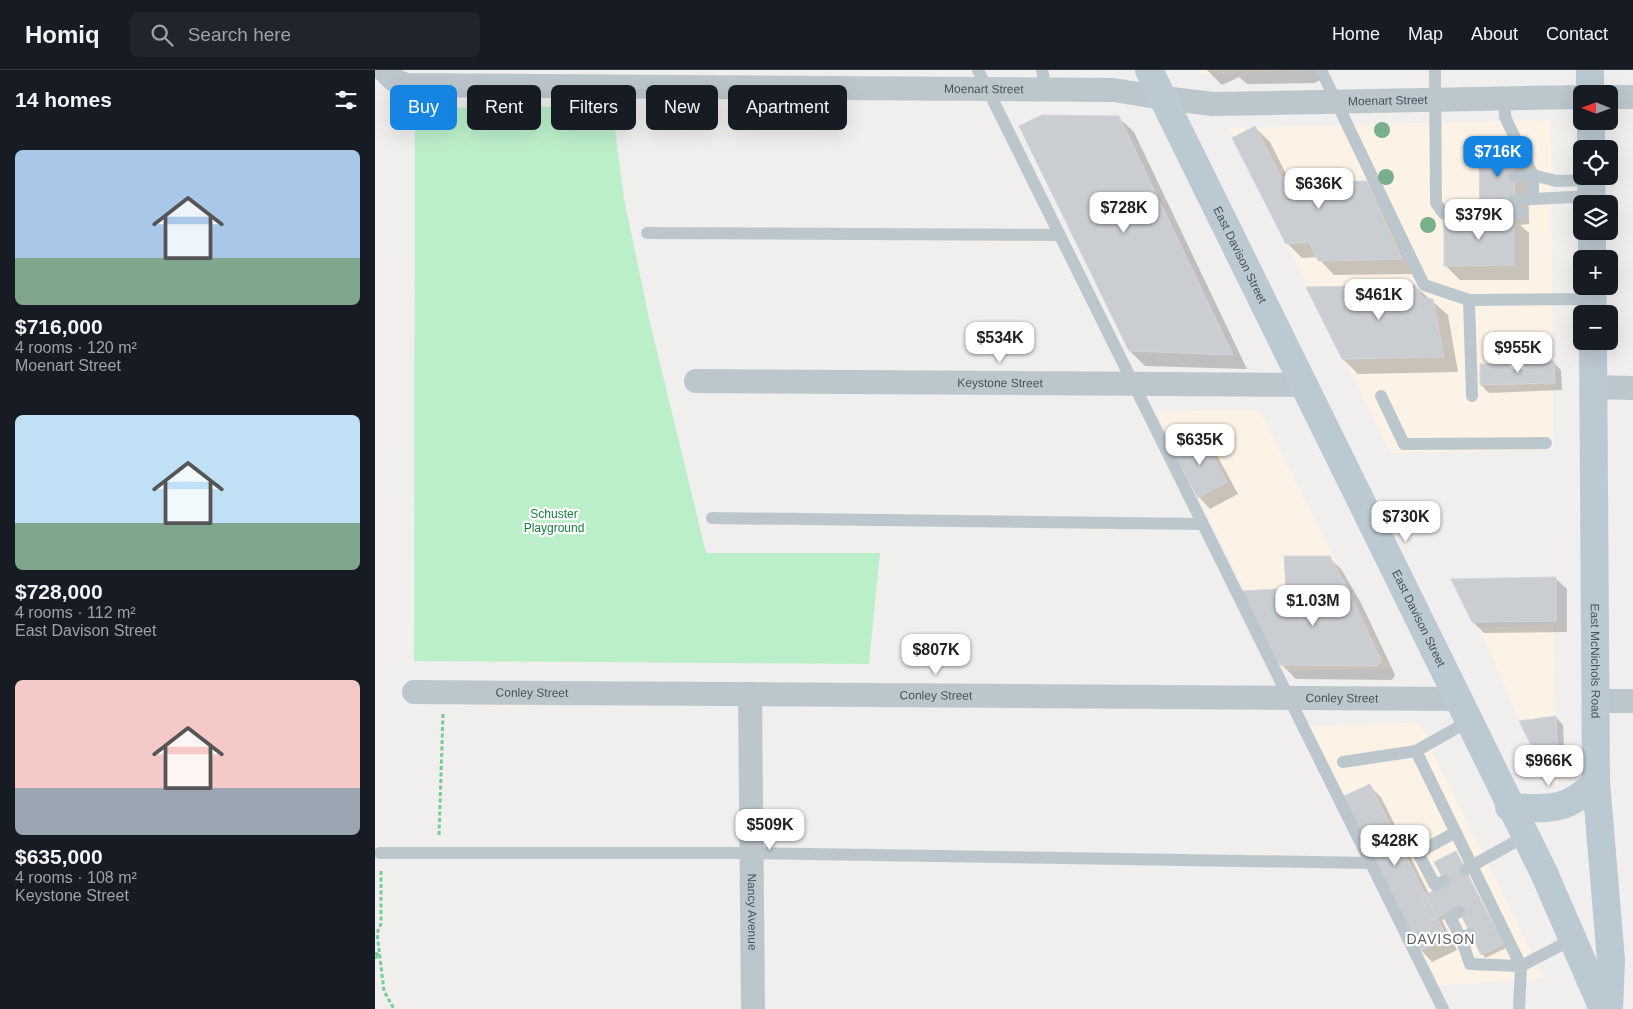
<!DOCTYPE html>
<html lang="en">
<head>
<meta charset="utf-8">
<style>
	:root { --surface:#171b24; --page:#20242c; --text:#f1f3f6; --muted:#9ea1a6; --line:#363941; --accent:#1584e3 }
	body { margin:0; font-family:Arial,sans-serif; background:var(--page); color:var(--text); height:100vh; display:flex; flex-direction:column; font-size:19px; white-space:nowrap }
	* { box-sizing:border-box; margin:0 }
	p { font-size:16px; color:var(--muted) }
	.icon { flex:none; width:28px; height:28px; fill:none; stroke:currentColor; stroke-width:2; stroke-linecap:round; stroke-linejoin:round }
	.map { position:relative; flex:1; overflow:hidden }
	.details { display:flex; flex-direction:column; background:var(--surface); width:375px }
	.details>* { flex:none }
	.banner { position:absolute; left:15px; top:15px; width:475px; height:45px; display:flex; gap:10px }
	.needle { width:32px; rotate:271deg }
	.tools { position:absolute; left:1198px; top:15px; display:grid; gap:10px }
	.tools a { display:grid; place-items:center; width:45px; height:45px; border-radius:8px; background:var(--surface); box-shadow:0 5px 20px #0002; font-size:25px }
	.price { position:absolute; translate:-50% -42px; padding:0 11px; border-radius:10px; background:#fff; color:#222; font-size:16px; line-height:32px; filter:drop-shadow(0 1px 2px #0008) }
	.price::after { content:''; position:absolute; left:50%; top:30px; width:15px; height:11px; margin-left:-8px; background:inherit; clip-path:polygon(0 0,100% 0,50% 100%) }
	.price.on { background:var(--accent); color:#fff }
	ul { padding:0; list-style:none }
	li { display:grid; align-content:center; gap:10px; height:265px; padding:0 15px }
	li span { display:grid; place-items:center; height:155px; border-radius:8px; color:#555 }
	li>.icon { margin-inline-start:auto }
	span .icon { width:90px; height:90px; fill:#fffc; stroke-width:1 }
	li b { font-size:21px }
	h2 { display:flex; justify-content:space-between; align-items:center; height:60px; padding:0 15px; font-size:21px }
	.chip { padding:0 18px; border-radius:8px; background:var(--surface); box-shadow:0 5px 20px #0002; font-size:18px; line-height:45px }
	.chip.on { background:var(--accent); color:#fff }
	header { display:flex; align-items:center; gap:30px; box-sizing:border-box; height:70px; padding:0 25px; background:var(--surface); border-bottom:1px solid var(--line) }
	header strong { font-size:24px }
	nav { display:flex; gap:28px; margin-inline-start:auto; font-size:18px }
	.search { width:350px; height:45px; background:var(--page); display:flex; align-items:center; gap:12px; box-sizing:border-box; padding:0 18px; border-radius:8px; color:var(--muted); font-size:19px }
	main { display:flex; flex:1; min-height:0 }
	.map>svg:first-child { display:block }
	.commercial { fill:#fcf3e6 }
	.green { fill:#bbefca }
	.shadow { fill:#0003 }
	.building { fill:#caced3; stroke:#d2d5da }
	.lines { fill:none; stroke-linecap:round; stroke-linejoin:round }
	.path { stroke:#72ce97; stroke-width:3; stroke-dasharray:4 2.5; stroke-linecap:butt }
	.lane { stroke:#bcc7cd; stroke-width:12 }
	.street { stroke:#bcc7cd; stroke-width:24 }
	.secondary { stroke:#bbc9d2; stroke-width:28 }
	.tree { fill:#78b08e }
	.labels { text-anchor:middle; stroke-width:4.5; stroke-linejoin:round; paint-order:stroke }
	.street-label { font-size:12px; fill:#46535c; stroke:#fff }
	.park-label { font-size:12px; fill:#157e3f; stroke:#fff }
	.neighbourhood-label { font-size:14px; letter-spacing:1px; fill:#5a5f63; stroke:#fff }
</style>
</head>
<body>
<header>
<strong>Homiq</strong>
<div class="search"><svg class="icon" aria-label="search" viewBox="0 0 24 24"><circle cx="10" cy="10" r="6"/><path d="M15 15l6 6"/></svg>Search here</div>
<nav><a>Home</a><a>Map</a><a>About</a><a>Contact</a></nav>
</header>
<main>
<section class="details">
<h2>14 homes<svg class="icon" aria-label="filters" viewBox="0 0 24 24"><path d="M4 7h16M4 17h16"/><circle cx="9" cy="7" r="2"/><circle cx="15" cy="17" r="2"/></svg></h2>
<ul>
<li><span style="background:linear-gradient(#a9c7e8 70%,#7fa58c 0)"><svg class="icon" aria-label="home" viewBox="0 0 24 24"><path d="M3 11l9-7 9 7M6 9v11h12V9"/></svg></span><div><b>$716,000</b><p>4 rooms · 120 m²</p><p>Moenart Street</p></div></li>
<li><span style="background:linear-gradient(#bfe0f5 70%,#7fa58c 0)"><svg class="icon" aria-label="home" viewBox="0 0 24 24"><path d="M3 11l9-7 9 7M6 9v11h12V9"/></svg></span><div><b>$728,000</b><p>4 rooms · 112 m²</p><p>East Davison Street</p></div></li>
<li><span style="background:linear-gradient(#f6c9c9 70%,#9aa5b1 0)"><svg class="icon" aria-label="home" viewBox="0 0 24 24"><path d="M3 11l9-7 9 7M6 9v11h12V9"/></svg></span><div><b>$635,000</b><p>4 rooms · 108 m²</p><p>Keystone Street</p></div></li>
</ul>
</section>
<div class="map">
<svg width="1258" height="939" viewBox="0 0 1258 939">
	<rect width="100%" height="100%" fill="#f1eeee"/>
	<path class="commercial" d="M 825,0 L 939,0 L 826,4 Z
		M 1176,50 L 1178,379 L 1016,383 L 854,58 Z
		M 884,340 L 1015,598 L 910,601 L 781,341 Z
		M 1178,555 L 1184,713 L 1172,713 L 1104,558 Z
		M 1044,653 L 1169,908 L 1064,915 L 933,656 Z"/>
	<path class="green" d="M 237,36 L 249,129 L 274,248 L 331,483 L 505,483 L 494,594 L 39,591 L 40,38 Z"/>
	<path class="shadow" d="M 832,0 L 944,0 L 948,9 L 939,13 L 872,14 L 864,7 L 847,15 Z
		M 743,47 L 759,62 L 872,299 L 770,296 L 755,281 Z
		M 880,57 L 895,72 L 913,108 L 924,107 L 931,114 L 992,112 L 1007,127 L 1040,204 L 959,205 L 942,187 L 927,188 L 912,173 Z
		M 1128,67 L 1143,82 L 1153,100 L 1154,154 L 1145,155 L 1154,163 L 1154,210 L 1085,210 L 1070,195 L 1106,140 Z
		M 1040,216 L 1073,245 L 1083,302 L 983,304 L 968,289 Z
		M 1179,293 L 1186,300 L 1187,320 L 1114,323 L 1106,315 L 1133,295 L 1139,301 L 1151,301 Z
		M 827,367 L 838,378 L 863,424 L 835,439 L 824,427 Z
		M 954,487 L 966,499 L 986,533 L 1020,605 L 1017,610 L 921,609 L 906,594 L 912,520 Z
		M 1180,508 L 1192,519 L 1192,562 L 1109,563 L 1098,552 Z
		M 1181,647 L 1188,655 L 1190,700 L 1175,702 L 1167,694 Z
		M 994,715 L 1006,727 L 1054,824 L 1072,815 L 1081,782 L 1131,878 L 1110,888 L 1085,841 L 1067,850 L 1082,880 L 1057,892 L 1046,880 Z"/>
	<path class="building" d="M 667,45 L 744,46 L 858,285 L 754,281 L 644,56 Z
		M 880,56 L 906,107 L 925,106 L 927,113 L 992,111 L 1027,189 L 943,191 L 934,172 L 911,174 L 857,68 Z
		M 1128,66 L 1139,84 L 1140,140 L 1105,141 L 1104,90 L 1118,90 L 1110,76 Z
		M 1069,147 L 1139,147 L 1139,195 L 1069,196 Z
		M 1040,215 L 1048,228 L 1058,229 L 1069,287 L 967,289 L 931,217 Z
		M 1179,291 L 1180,313 L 1105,315 L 1105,294 L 1134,294 L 1134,300 L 1150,299 L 1149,292 Z
		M 827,365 L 852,412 L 823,428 L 798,381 Z
		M 909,486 L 955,486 L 971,516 L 911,519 Z
		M 1181,507 L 1181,551 L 1097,552 L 1076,509 Z
		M 971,516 L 1006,590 L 1002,596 L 905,595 L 864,521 Z
		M 1181,646 L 1183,693 L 1166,695 L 1144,651 Z
		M 995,714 L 1072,868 L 1045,881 L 967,727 Z
		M 1081,781 L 1128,874 L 1106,885 L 1082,837 L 1057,850 L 1046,827 L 1071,814 L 1059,792 Z"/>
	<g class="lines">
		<path class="path" d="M 64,765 L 68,644
			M 6,801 L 6,854 L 2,863 L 9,921 L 19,939
			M 0,883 L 4,885 L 0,888"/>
		<path class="lane" d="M 603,0 L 1068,939
			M 667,0 L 671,19
			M 946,0 L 1049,215 L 1094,230
			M 1060,0 L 1061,133 L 1069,144 L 1147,143
			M 1130,29 L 1130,47 L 1158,105 L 1158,129
			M 1139,106 L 1158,105 L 1181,111 L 1216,110
			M 1139,130 L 1217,126
			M 272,163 L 684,165
			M 1006,326 L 1029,374 L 1171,373
			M 1097,326 L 1094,230 L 1218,229
			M 337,448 L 827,454
			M 968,692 L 1041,681
			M 5,783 L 376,783 L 996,793
			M 1091,799 L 1149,767
			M 1069,811 L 1060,815 L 1043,783 L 1081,762
			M 1084,842 L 1075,847 L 1086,868 L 1095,864
			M 1086,868 L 1095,894 L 1146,896 L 1041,681 L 1094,651
			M 1144,939 L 1146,896 L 1198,869"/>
		<g class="street">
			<path id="s1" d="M 9,0 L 19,10 L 31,15 L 739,20 L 788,28 L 838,34 L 1206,27"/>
			<path d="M 1234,27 L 1258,27"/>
			<path id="s2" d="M 321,311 L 930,315"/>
			<path d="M 1218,317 L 1258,318"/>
			<path id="s3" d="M 39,622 L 1083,629"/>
			<path id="s4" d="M 375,624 L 378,939"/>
			<path d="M 1222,631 L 1258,631"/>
		</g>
		<g class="secondary">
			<path id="s5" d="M 774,0 L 1169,803 L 1228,939"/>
			<path d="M 1215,0 L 1215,24"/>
			<path d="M 1216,51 L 1216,79"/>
			<path d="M 1216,106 L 1217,134"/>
			<path d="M 1217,161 L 1217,189"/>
			<path d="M 1217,216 L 1218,244"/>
			<path id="s6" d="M 1218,271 L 1221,712 L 1236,890 L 1234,939"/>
			<path d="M 1134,737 C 1174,739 1192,742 1221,712"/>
		</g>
	</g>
	<g class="tree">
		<circle cx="1007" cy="60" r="8"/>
		<circle cx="1011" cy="107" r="8"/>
		<circle cx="1053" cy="155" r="8"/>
	</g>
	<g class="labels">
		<g class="street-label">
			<text dy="4" stroke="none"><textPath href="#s1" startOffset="605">Moenart Street</textPath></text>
			<text dy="4" stroke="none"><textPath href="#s1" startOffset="1010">Moenart Street</textPath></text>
			<text dy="4" stroke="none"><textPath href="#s5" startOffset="206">East Davison Street</textPath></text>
			<text dy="4" stroke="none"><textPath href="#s2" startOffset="304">Keystone Street</textPath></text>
			<text dy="4" stroke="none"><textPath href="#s5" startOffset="611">East Davison Street</textPath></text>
			<text dy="4" stroke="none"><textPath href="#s6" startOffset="320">East McNichols Road</textPath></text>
			<text dy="4" stroke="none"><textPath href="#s3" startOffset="118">Conley Street</textPath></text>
			<text dy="4" stroke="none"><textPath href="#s3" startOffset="522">Conley Street</textPath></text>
			<text dy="4" stroke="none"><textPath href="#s3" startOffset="928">Conley Street</textPath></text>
			<text dy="4" stroke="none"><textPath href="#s4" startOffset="218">Nancy Avenue</textPath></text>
		</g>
		<g class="park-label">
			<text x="179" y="448">Schuster<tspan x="179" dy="14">Playground</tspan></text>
		</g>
		<g class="neighbourhood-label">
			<text x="1066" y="874">DAVISON</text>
		</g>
	</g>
</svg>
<div class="tools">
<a><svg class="needle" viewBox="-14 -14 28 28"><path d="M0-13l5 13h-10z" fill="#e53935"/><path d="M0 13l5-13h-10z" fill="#9ea1a6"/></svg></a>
<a><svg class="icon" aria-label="locate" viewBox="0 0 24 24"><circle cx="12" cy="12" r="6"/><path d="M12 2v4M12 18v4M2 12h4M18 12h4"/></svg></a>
<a><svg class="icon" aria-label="layers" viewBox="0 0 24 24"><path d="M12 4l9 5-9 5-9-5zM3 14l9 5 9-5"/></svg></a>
<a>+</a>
<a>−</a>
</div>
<b class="price on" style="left:1123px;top:108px">$716K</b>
<b class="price" style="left:944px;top:140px">$636K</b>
<b class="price" style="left:749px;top:164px">$728K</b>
<b class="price" style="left:1104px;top:171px">$379K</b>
<b class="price" style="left:1004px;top:251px">$461K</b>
<b class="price" style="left:625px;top:294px">$534K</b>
<b class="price" style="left:1143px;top:304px">$955K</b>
<b class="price" style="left:825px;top:396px">$635K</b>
<b class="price" style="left:1031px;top:473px">$730K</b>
<b class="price" style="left:938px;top:557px">$1.03M</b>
<b class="price" style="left:561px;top:606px">$807K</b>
<b class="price" style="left:1174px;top:717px">$966K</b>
<b class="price" style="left:395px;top:781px">$509K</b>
<b class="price" style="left:1020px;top:797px">$428K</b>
<div class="banner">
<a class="chip on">Buy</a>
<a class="chip">Rent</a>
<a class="chip">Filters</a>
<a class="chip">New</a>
<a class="chip">Apartment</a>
</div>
</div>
</main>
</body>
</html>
